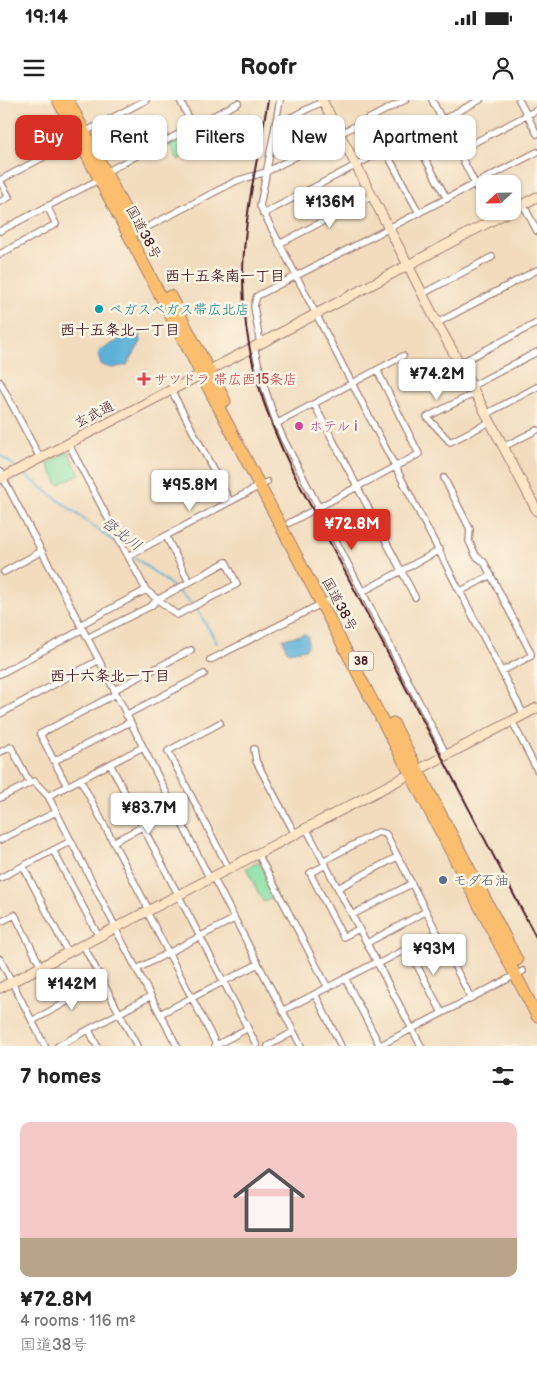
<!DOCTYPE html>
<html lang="en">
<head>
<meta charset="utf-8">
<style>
	:root { --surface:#fff; --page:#f2f2f2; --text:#222; --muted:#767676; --line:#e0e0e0; --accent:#d93025 }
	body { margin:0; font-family:"Balsamiq Sans","Klee One",sans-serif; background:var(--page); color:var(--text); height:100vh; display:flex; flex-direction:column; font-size:19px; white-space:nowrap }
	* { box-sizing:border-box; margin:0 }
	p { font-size:16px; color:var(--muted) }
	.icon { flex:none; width:28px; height:28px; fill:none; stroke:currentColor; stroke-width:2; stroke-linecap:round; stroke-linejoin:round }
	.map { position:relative; height:946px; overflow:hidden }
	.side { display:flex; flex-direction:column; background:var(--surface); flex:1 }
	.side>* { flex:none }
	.guide { position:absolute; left:15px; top:15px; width:508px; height:45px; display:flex; gap:10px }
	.needle { width:32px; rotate:248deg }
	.fabs { position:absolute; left:476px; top:75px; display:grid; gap:10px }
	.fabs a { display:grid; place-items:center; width:45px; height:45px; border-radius:10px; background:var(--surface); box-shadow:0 1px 4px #0004; font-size:25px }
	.price { position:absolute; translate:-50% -42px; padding:0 11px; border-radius:5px; background:#fff; color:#222; font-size:16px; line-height:32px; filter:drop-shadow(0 1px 2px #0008) }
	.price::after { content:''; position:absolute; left:50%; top:30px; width:15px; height:11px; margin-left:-8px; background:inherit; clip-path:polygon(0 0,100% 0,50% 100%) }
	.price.current { background:var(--accent); color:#fff }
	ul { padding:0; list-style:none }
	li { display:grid; align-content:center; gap:10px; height:265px; padding:0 20px }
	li+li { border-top:1px solid var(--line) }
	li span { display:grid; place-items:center; height:155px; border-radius:10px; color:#555 }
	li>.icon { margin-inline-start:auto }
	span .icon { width:90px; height:90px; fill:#fffc; stroke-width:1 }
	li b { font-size:21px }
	h2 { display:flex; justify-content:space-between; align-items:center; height:60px; padding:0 20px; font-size:21px }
	.pill { padding:0 18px; border-radius:10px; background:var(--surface); box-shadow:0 1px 4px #0004; font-size:18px; line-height:45px }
	.pill.current { background:var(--accent); color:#fff }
	.status { display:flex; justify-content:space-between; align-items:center; height:35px; padding:0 25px; background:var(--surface); direction:ltr }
	.status svg { height:14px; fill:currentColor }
	header { display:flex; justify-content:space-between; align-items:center; height:65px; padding:0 20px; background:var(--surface); font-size:22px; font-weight:600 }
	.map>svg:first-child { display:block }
	.green { fill:#86e0a5; stroke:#688068 }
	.water { fill:#5db1d9; stroke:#546882 }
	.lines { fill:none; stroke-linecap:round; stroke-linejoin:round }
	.stream { stroke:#5db1d9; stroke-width:2 }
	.street-casing { stroke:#9e7e74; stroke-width:8 }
	.secondary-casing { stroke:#9e7e74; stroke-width:11 }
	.highway-casing { stroke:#9e7e74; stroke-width:13 }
	.street { stroke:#fff; stroke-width:5.5 }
	.secondary { stroke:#fde5c5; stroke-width:9 }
	.highway { stroke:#fbbe6e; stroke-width:11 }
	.rail { stroke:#4a1f2b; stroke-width:2 }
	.culture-dot { fill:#0f9aa8; stroke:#fcf5e5; stroke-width:2 }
	.health-dot { fill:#e0444e; stroke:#fcf5e5; stroke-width:2 }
	.hotel-dot { fill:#d1479c; stroke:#fcf5e5; stroke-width:2 }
	.service-dot { fill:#5c6f8a; stroke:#fcf5e5; stroke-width:2 }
	.labels { text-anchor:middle; stroke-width:5; stroke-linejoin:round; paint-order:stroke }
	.shield { fill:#fcf5e5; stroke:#7f5f63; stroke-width:1 }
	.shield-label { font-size:12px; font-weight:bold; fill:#4a1f2b }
	.street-label { font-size:14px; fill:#4a1f2b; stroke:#fcf5e5 }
	.culture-label { font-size:14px; fill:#0d838f; stroke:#fcf5e5; text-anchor:start }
	.health-label { font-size:14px; fill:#be3a42; stroke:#fcf5e5; text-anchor:start }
	.hotel-label { font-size:14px; fill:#b23c85; stroke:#fcf5e5; text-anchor:start }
	.service-label { font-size:14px; fill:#4e5e75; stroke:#fcf5e5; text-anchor:start }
	.neighbourhood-label { font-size:15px; font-weight:bold; fill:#4a1f2b; stroke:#fcf5e5 }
	.water-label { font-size:15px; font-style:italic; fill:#515268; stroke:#fcf5e5 }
</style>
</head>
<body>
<div class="status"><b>19:14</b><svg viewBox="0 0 49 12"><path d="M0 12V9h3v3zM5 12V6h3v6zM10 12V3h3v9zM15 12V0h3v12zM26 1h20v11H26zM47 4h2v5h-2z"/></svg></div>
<header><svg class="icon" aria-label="menu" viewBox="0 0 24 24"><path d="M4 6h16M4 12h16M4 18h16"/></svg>Roofr<svg class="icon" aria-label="person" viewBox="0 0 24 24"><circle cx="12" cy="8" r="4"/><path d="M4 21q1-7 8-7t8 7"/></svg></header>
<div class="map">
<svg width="537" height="946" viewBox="0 0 537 946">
	<rect width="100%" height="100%" fill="#fcf5e5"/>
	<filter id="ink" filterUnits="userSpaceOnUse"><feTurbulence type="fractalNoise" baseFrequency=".02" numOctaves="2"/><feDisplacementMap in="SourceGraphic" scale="10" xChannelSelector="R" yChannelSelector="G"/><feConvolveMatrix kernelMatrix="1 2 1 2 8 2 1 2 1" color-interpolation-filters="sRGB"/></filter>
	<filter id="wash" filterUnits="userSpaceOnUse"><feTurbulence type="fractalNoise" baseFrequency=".0096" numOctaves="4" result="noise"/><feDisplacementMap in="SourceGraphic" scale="20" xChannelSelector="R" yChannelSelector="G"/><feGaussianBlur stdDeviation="1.12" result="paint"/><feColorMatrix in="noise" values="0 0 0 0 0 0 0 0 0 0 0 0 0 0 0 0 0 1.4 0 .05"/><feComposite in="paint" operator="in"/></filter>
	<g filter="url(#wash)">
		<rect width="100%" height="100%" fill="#f2dcbd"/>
		<path class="green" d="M 185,35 L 193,52 L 178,60 L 169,43 Z
			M 68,352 L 80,374 L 58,385 L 47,363 Z
			M 259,762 L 276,795 L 263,802 L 246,768 Z"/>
		<path class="water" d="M 135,232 L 140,235 L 141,242 L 127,265 L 112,268 L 101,265 L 98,255 L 100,250 Z
			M 305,534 L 308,536 L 308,546 L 306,549 L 289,552 L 286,549 L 283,539 Z"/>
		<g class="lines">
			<path class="stream" d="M 0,355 L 16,367
				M 21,372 L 121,447
				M 133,456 L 166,481 L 196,507 L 217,543"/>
		</g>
	</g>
	<g filter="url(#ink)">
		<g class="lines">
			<defs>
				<path id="street" d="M 180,0 L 193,27
					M 280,0 L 260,106 L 524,615
					M 432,0 L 485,103
					M 519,0 L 537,34
					M 275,25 L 324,1
					M 413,36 L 447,99
					M 385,50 L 419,113
					M 458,51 L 537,10
					M 0,80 L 78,39 L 85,32 L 146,0
					M 0,81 L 9,97 L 0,102
					M 523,104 L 537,131
					M 489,111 L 494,120
					M 263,114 L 480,0
					M 0,131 L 100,79 L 106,72 L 238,3
					M 136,133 L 236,81 L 266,72 L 405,0
					M 279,144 L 372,96
					M 0,154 L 56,124 L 47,106
					M 422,194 L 492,157
					M 437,223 L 537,170
					M 260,244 L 254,206 L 257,196 L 537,52
					M 254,247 C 262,279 270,310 284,340 L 447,656
					M 460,263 L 537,223
					M 0,282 L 40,358
					M 472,286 L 537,252
					M 171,290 L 230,401
					M 475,293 L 427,317 L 450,342 L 490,322
					M 314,304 L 415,497
					M 486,314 L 537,287
					M 276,324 L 403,256
					M 68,343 L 146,490 L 80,525
					M 503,347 L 537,330
					M 0,372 L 99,560 L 210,779
					M 444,378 L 470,429 L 469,441 L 476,456 L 484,462 L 531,553 L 531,556 L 502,571
					M 289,423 L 419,354 L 377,270
					M 166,436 L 189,482
					M 128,456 L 267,382
					M 4,472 L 42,451
					M 461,491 L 491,475
					M 362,492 L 440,450
					M 87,538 L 151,506 L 157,500 L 226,462 L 237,484 L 177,515 L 146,490
					M 210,560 L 329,500
					M 0,574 L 83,529
					M 114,590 L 191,550
					M 0,614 L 99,560
					M 126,615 L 204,574
					M 512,621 L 537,670
					M 220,623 L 168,651 L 229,769
					M 254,649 L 256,661 L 295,734
					M 0,652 L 11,647 L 30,683
					M 54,661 L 130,622
					M 110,664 L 257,946
					M 80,679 L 149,810
					M 67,686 L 40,634 L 116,594
					M 48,696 L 143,647
					M 0,698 L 34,681 L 48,696 L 116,828
					M 306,728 L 421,946
					M 0,740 L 56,712
					M 113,742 L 175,710
					M 53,750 L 99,837
					M 258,754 L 328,888
					M 323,761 L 378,732 L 386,734 L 471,898
					M 326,765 L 310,773 L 343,837 L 359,829
					M 23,766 L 68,853
					M 213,777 L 301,946
					M 0,778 L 71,741
					M 338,788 L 397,757
					M 147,812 L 217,946
					M 352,815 L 411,784
					M 0,822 L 15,815 L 41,867
					M 115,828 L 177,946
					M 367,843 L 425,812
					M 83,845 L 137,946
					M 408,848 L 442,913
					M 0,859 L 45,946
					M 378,864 L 436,833
					M 137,869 L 234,819
					M 345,878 L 380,946
					M 315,894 L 341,946
					M 282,911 L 377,862
					M 160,914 L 258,864
					M 32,921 L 103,882
					M 89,930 L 97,946
					M 58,946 L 151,896
					M 215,946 L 248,928
					M 268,946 L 293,932
					M 379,946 L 523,871"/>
				<path id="secondary" d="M 322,0 L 408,165 L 437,223 L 461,266 L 537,411
					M 512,110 L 537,97
					M 0,379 L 254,247 L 510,111
					M 0,888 L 537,608"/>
				<path id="highway" d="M 58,0 L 537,916
					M 68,0 L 136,131
					M 170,196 L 225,301
					M 393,623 L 517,860"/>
			</defs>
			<use href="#street" class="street-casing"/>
			<use href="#secondary" class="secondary-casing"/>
			<use href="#highway" class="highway-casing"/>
			<use href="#street" class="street"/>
			<use href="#secondary" class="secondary"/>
			<use href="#highway" class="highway"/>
			<path class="rail" d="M 268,0 C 258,57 244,115 243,173 C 242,246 262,310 294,374 L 537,839"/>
		</g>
	</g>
	<circle class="culture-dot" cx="99" cy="209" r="5"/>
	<path class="health-dot" d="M141.5 271.5h5v5h5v5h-5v5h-5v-5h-5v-5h5z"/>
	<circle class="hotel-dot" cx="299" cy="326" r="5"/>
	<circle class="service-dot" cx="443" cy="780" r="5"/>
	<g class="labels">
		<rect class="shield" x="348.5" y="551.5" width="25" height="19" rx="4"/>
		<g class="shield-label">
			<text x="361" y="565">38</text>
		</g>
		<g class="street-label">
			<text transform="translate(144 132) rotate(62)" y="5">国道38号</text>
			<text transform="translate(94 314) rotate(-27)" y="5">玄武通</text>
			<text transform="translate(340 504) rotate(62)" y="5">国道38号</text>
		</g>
		<g class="culture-label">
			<text x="109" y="214">ベガスベガス帯広北店</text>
		</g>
		<g class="health-label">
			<text x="154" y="284">サツドラ 帯広西15条店</text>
		</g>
		<g class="hotel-label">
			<text x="309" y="331">ホテル i</text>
		</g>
		<g class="service-label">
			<text x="453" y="785">モダ石油</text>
		</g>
		<g class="neighbourhood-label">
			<text x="225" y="181">西十五条南一丁目</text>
			<text x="120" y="235">西十五条北一丁目</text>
			<text x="110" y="581">西十六条北一丁目</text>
		</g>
		<g class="water-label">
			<text transform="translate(122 434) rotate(37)" y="5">啓北川</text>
		</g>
	</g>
</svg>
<div class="fabs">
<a><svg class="needle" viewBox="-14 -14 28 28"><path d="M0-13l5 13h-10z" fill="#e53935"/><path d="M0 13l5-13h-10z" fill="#767676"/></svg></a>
</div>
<b class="price" style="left:330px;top:129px">¥136M</b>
<b class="price" style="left:437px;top:301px">¥74.2M</b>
<b class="price" style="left:190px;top:412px">¥95.8M</b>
<b class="price current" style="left:352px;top:451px">¥72.8M</b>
<b class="price" style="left:149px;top:735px">¥83.7M</b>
<b class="price" style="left:434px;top:876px">¥93M</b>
<b class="price" style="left:72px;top:911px">¥142M</b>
<div class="guide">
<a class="pill current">Buy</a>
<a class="pill">Rent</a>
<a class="pill">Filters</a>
<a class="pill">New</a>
<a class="pill">Apartment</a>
</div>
</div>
<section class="side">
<h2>7 homes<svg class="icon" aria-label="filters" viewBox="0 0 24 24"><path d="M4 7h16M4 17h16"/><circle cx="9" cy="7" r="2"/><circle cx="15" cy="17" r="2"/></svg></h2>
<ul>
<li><span style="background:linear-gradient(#f6c9c9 75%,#b9a48a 0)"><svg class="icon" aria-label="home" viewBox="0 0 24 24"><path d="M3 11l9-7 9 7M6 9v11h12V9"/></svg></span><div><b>¥72.8M</b><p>4 rooms · 116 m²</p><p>国道38号</p></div></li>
</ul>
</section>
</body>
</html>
